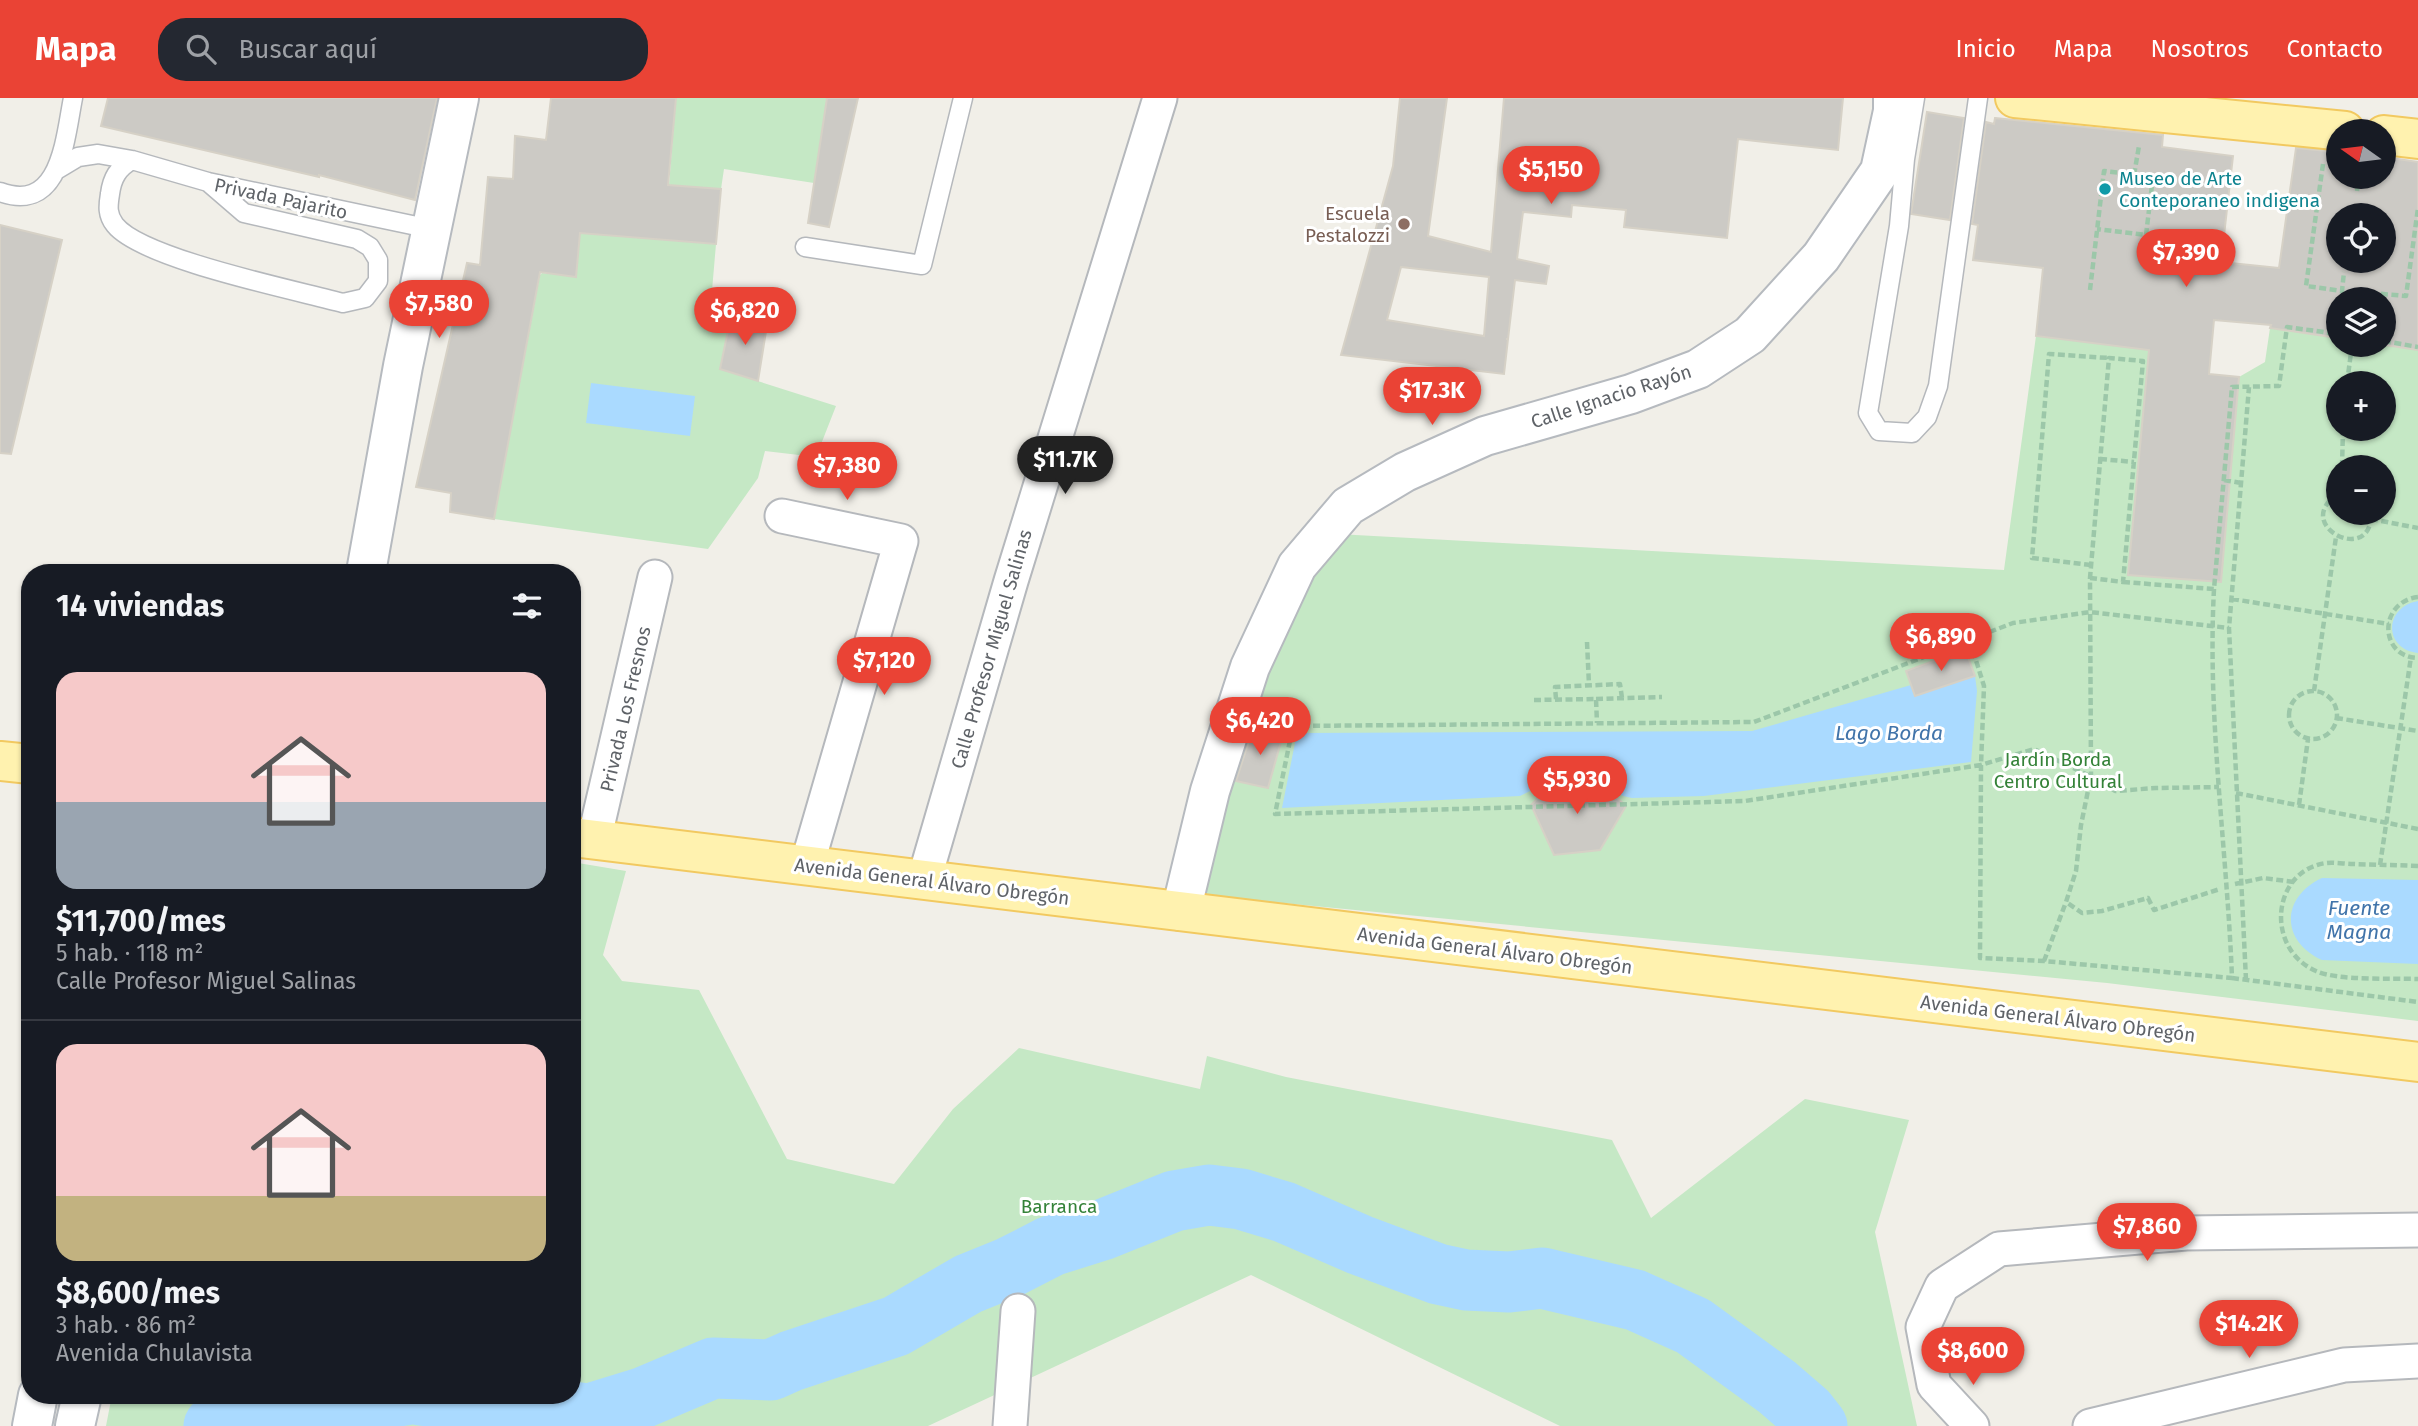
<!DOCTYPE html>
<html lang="es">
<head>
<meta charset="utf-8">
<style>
	:root { --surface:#171b24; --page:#242831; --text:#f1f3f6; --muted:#9ea1a6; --line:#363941; --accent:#ea4335 }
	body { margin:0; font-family:"Fira Sans",sans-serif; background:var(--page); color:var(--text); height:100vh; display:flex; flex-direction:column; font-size:26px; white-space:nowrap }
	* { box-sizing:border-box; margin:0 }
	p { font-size:23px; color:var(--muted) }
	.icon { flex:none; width:38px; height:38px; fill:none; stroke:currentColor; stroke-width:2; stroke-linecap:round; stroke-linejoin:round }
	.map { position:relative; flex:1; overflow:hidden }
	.drawer { position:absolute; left:21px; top:466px; width:560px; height:840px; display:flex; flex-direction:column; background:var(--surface); border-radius:28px; box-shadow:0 2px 5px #0004 }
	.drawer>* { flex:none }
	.needle { width:46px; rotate:284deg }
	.buttons { position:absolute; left:2326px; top:21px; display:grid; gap:14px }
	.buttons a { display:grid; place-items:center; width:70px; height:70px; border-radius:50%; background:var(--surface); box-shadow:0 2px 5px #0004; font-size:35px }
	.price { position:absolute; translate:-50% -60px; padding:0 16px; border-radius:24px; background:var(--accent); color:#fff; font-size:23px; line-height:46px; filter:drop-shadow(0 2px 4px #0008) }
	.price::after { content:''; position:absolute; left:50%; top:42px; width:21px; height:16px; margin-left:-10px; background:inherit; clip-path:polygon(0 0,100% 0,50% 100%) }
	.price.current { background:#222; color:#fff }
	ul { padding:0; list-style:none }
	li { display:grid; align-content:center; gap:14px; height:371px; padding:0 35px }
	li+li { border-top:2px solid var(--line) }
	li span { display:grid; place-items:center; height:217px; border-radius:21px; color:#555 }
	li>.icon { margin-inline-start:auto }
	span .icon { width:126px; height:126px; fill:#fffc; stroke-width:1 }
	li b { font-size:30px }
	h2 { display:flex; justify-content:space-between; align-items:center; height:84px; padding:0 35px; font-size:30px }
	header { display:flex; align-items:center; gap:42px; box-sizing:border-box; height:98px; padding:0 35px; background:var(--accent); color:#fff }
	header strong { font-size:33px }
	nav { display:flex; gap:38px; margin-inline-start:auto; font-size:24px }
	.search { width:490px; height:63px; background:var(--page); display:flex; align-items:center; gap:18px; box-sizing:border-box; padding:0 24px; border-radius:28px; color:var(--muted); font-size:26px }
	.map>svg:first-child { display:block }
	.green { fill:#c5e8c5; fill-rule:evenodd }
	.water { fill:#aadaff }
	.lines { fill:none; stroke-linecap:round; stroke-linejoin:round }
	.river { stroke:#aadaff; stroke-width:61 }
	.building { fill:#cccac5; stroke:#d6d1c6; stroke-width:2; fill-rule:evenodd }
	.lane-casing { stroke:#b5b8bc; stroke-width:21 }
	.street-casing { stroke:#b5b8bc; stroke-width:37 }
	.secondary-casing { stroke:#b6babf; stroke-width:42 }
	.primary-casing { stroke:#f2c960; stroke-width:42 }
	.path { stroke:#9cc7a9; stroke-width:4.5; stroke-dasharray:7 3.5; stroke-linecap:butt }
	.lane { stroke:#fff; stroke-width:18 }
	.street { stroke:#fff; stroke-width:33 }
	.secondary { stroke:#fff; stroke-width:38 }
	.primary { stroke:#fff2af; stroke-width:38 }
	.culture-dot { fill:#0f9aa8; stroke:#fff; stroke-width:2.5 }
	.education-dot { fill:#8d6e63; stroke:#fff; stroke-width:2.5 }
	.labels { text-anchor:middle; stroke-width:6; stroke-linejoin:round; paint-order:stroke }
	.culture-label { font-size:19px; fill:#0d838f; stroke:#fff; text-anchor:start }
	.street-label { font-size:19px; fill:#5f6368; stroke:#fff }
	.education-label { font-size:19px; fill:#785e54; stroke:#fff; text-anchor:end }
	.park-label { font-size:19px; fill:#348238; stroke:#fff }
	.water-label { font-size:21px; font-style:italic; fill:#4174aa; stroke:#fff }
</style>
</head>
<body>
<header>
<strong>Mapa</strong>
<div class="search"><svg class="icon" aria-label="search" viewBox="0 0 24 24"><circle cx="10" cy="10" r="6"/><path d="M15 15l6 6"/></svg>Buscar aquí</div>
<nav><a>Inicio</a><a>Mapa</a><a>Nosotros</a><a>Contacto</a></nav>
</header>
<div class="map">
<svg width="2418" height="1328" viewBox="0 0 2418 1328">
	<rect width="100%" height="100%" fill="#f1efe8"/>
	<path class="green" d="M 676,0 L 827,0 L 814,85 L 724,71 L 721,91 L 669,87 Z
		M 2297,47 L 2338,53 L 2338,79 L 2384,79 L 2384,59 L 2418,64 L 2418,923 L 2107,885 L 1190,796 L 1305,468 L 1337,436 L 2004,472 L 2036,238 L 2149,251 L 2128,476 L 2220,484 L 2239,279 L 2265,264 ZM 2338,117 L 2384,117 L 2384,163 L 2338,163 ZM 2338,201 L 2384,201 L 2384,247 L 2338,247 ZM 2338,285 L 2384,285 L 2384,331 L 2338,331 ZM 2338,369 L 2384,369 L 2384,415 L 2338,415 Z
		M 580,135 L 716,146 L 710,216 L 731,218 L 720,271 L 836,308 L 816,359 L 765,353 L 758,380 L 708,451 L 494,421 L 540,177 L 542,175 L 576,178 Z
		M 572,764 L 626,773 L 603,857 L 622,883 L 699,892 L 787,1061 L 894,1086 L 953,1011 L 1019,950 L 1200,991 L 1207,958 L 1286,979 L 1612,1042 L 1651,1120 L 1805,1001 L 1909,1022 L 1875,1134 L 1917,1328 L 1560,1328 L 1251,1177 L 928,1328 L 106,1328 L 112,1297 L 572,1297 Z"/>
	<path class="water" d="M 591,285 L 695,298 L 690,338 L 586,325 Z
		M 2418,503 L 2418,555 C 2383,551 2384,509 2418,503 Z
		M 1975,578 L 1977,593 L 1971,664 L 1704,698 L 1632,700 L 1623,698 L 1601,683 L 1558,679 L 1520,698 L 1282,710 L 1297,635 L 1752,633 L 1911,587 L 1916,598 Z
		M 2322,780 L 2418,782 L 2418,866 L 2322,862 C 2280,843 2281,799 2322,780 Z"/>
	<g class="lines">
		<path class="river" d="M 420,1297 L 590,1316 L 642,1300 L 713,1270 L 771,1272 L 791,1263 L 896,1228 L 968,1186 L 1010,1169 L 1051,1148 L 1102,1132 L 1174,1103 L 1209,1097 L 1241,1101 L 1284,1114 L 1360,1147 L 1438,1176 L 1466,1182 L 1509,1184 L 1542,1180 L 1635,1202 L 1693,1228 L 1777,1289 L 1806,1314 L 1817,1328
			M 214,1328 L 293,1312 L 405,1297"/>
	</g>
	<path class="building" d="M 108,0 L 437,0 L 415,102 L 319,77 L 319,79 L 101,28 Z
		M 551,0 L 676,0 L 668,87 L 721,91 L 716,146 L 580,135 L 576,179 L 540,174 L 494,421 L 450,414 L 451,395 L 416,389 L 467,165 L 480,167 L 488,79 L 513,81 L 515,38 L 546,42 Z
		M 827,0 L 858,0 L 829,129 L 808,125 Z
		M 1400,0 L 1447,0 L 1428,138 L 1491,154 L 1504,0 L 1843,0 L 1838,52 L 1738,41 L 1727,140 L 1624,129 L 1626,112 L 1572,107 L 1571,119 L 1523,114 L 1517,161 L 1549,168 L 1546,186 L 1515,182 L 1508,241 L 1506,241 L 1508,241 L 1504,276 L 1341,257 L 1393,68 ZM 1401,169 L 1489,179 L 1484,238 L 1387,222 Z
		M 1927,14 L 1964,20 L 1950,122 L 1911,116 Z
		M 1995,20 L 2163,37 L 2162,49 L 2233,58 L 2221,164 L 2279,170 L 2296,50 L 2338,54 L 2338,79 L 2384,79 L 2384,59 L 2418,64 L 2418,252 L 2384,247 L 2384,201 L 2338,201 L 2338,240 L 2270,230 L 2271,227 L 2214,222 L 2209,276 L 2239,279 L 2221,484 L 2128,477 L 2149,252 L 2036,238 L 2043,170 L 1973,162 L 1978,127 L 1972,126 L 1986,24 L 1994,26 ZM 2338,117 L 2384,117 L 2384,163 L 2338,163 Z
		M 0,127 L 62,142 L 11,356 L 0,355 Z
		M 731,218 L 768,221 L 758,283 L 720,271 Z
		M 1965,551 L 1975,578 L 1915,598 L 1906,573 Z
		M 1254,628 L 1284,633 L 1268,690 L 1236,683 Z
		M 1553,685 L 1602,686 L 1626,708 L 1600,752 L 1554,757 L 1531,707 Z"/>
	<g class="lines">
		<defs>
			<path id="lane" d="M 1884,56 L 1905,61 L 1899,128 L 1868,315 L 1879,333 L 1912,335 L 1927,319 L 1938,288 L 1978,0
				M 1905,61 L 1915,0
				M 132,62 C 118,70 112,80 110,96 C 108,108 107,117 115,127 C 142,161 295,192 343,205 L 365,200 L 378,183 L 378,162 L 370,149 L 357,141 L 244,115 L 208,84
				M 58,71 L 78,59 L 98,56 L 132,62 L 208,84 L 431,131
				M 0,94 C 61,116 65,40 73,0
				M 805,149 L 922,167 L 963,0"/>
			<path id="street" d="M 782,418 L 901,443 L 807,767
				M 594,742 L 655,479
				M 924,782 L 1011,483 L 1160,0
				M 1010,1328 L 1018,1213
				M 1972,1328 L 1934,1287 L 1923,1229 L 1942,1188 L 1999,1151 L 2186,1135 L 2418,1132
				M 2090,1328 L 2344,1267 L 2418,1263"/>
			<path id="secondary" d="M 366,474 L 403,268 L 459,0
				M 1181,813 L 1210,693 L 1250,569 L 1297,468 L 1348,408 L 1405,374 L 1485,338 L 1631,296 L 1698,271 L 1750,237 L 1821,159 L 1880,73 L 1893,13 L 1893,0
				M 32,1328 L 38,1297
				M 75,1328 L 82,1297"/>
			<path id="primary" d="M 2015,0 L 2345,33
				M 2384,37 L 2418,41
				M 0,663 L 30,666
				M 572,739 L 2418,964"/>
		</defs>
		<use href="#lane" class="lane-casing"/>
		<use href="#street" class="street-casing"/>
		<use href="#secondary" class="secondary-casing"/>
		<use href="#primary" class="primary-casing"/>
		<path class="path" d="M 2323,66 L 2306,188 L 2342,193 L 2344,174
			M 2134,77 L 2139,48
			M 2357,93 L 2359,79
			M 2090,192 L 2104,73 L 2153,79 L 2146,137 L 2097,131
			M 2360,194 L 2406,198 L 2418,110
			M 2384,243 L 2418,249
			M 2347,285 L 2352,247
			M 2100,361 L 2134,364
			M 2342,369 L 2343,331
			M 2224,382 L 2241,385
			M 2338,396 C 2290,427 2373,469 2371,415
			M 2371,421 L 2418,430
			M 2091,467 L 2032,460 L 2049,256 L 2109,260
			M 2090,480 L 2123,484 L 2143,263 L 2109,260 L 2090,480 L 2091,678 L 2081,727 L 2076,773 L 2066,804 L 2082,815 L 2102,813 L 2148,800 L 2154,812 L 2220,791
			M 2123,484 L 2214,491 L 2232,289 L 2279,288 L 2287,229 L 2338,236
			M 2214,491 C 2207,621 2227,751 2232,880 L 2044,863 L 1980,860 L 1981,667 L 2034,651 L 2100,683 L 2115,693 L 2156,690 L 2219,689
			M 2418,499 C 2378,504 2379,559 2418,560
			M 2232,501 L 2389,526
			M 1970,543 L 1984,588 L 1981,667 L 1745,703 L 1275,716 L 1293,628 L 1754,624 L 2013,525 L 2090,514 L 2229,530
			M 1587,544 L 1589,587
			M 2314,593 L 2336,439
			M2289 617a24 24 0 1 1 48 0a24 24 0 1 1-48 0Z
			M 1556,601 L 1555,589 L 1620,586 L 1622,600
			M 1596,601 L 1662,599
			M 1534,602 L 1596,601 L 1597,625
			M 2336,620 L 2418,633
			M 2236,695 L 2418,731
			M 2299,707 L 2308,641
			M 2380,767 L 2411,559
			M 2418,768 C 2396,767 2375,767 2353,766 C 2345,766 2335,764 2326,765 C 2271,773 2265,851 2316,873 C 2338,883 2392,880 2418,881
			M 2235,786 L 2263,780 L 2294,784
			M 2044,863 L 2066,804
			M 2232,880 L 2418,904
			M 2246,882 L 2229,530 L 2249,289"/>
		<use href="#lane" class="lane"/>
		<use href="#street" class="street"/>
		<use href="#secondary" class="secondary"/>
		<use href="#primary" class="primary"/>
	</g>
	<circle class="culture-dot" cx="2105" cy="91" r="7"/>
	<circle class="education-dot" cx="1404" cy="126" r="7"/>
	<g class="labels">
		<g class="culture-label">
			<text x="2119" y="87">Museo de Arte<tspan x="2119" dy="22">Conteporaneo indigena</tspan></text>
		</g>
		<g class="street-label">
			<text transform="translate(281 100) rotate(12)" y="7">Privada Pajarito</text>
			<text transform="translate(1611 298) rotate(-18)" y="7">Calle Ignacio Rayón</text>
			<text transform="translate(991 551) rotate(-74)" y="7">Calle Profesor Miguel Salinas</text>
			<text transform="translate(625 611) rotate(-77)" y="7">Privada Los Fresnos</text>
			<text transform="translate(932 783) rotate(7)" y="7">Avenida General Álvaro Obregón</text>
			<text transform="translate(1495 852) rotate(7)" y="7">Avenida General Álvaro Obregón</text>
			<text transform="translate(2058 920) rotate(7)" y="7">Avenida General Álvaro Obregón</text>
		</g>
		<g class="education-label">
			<text x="1390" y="122">Escuela<tspan x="1390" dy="22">Pestalozzi</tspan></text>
		</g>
		<g class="park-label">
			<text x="2058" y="668">Jardín Borda<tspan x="2058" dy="22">Centro Cultural</tspan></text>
			<text x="1059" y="1115">Barranca</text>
		</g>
		<g class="water-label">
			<text x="1889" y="642">Lago Borda</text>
			<text x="2359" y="817">Fuente<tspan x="2359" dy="24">Magna</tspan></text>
		</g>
	</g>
</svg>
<div class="buttons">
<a><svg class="needle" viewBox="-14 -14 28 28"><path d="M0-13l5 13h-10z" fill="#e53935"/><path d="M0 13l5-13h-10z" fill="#9ea1a6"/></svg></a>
<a><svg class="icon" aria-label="locate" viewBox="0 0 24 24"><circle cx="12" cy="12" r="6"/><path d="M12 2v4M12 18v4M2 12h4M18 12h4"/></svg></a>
<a><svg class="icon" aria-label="layers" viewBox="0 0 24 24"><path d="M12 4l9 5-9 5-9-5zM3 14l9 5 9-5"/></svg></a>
<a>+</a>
<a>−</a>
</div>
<b class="price" style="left:1551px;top:108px">$5,150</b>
<b class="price" style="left:2186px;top:191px">$7,390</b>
<b class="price" style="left:439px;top:242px">$7,580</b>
<b class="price" style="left:745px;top:249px">$6,820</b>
<b class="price" style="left:1432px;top:329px">$17.3K</b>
<b class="price current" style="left:1065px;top:398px">$11.7K</b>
<b class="price" style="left:847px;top:404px">$7,380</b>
<b class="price" style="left:1941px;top:575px">$6,890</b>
<b class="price" style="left:884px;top:599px">$7,120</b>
<b class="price" style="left:1260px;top:659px">$6,420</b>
<b class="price" style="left:1577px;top:718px">$5,930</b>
<b class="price" style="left:2147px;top:1165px">$7,860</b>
<b class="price" style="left:2249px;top:1262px">$14.2K</b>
<b class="price" style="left:1973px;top:1289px">$8,600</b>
<section class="drawer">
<h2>14 viviendas<svg class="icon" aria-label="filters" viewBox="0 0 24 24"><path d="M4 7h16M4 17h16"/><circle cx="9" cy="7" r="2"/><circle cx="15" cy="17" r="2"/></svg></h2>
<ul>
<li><span style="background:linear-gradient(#f6c9c9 60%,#9aa5b1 0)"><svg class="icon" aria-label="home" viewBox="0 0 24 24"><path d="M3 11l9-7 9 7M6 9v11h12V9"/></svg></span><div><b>$11,700/mes</b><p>5 hab. · 118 m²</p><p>Calle Profesor Miguel Salinas</p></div></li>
<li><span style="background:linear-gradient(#f6c9c9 70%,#c2b280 0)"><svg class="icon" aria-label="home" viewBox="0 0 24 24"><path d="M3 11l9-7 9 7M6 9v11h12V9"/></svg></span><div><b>$8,600/mes</b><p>3 hab. · 86 m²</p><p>Avenida Chulavista</p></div></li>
</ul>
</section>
</div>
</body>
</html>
